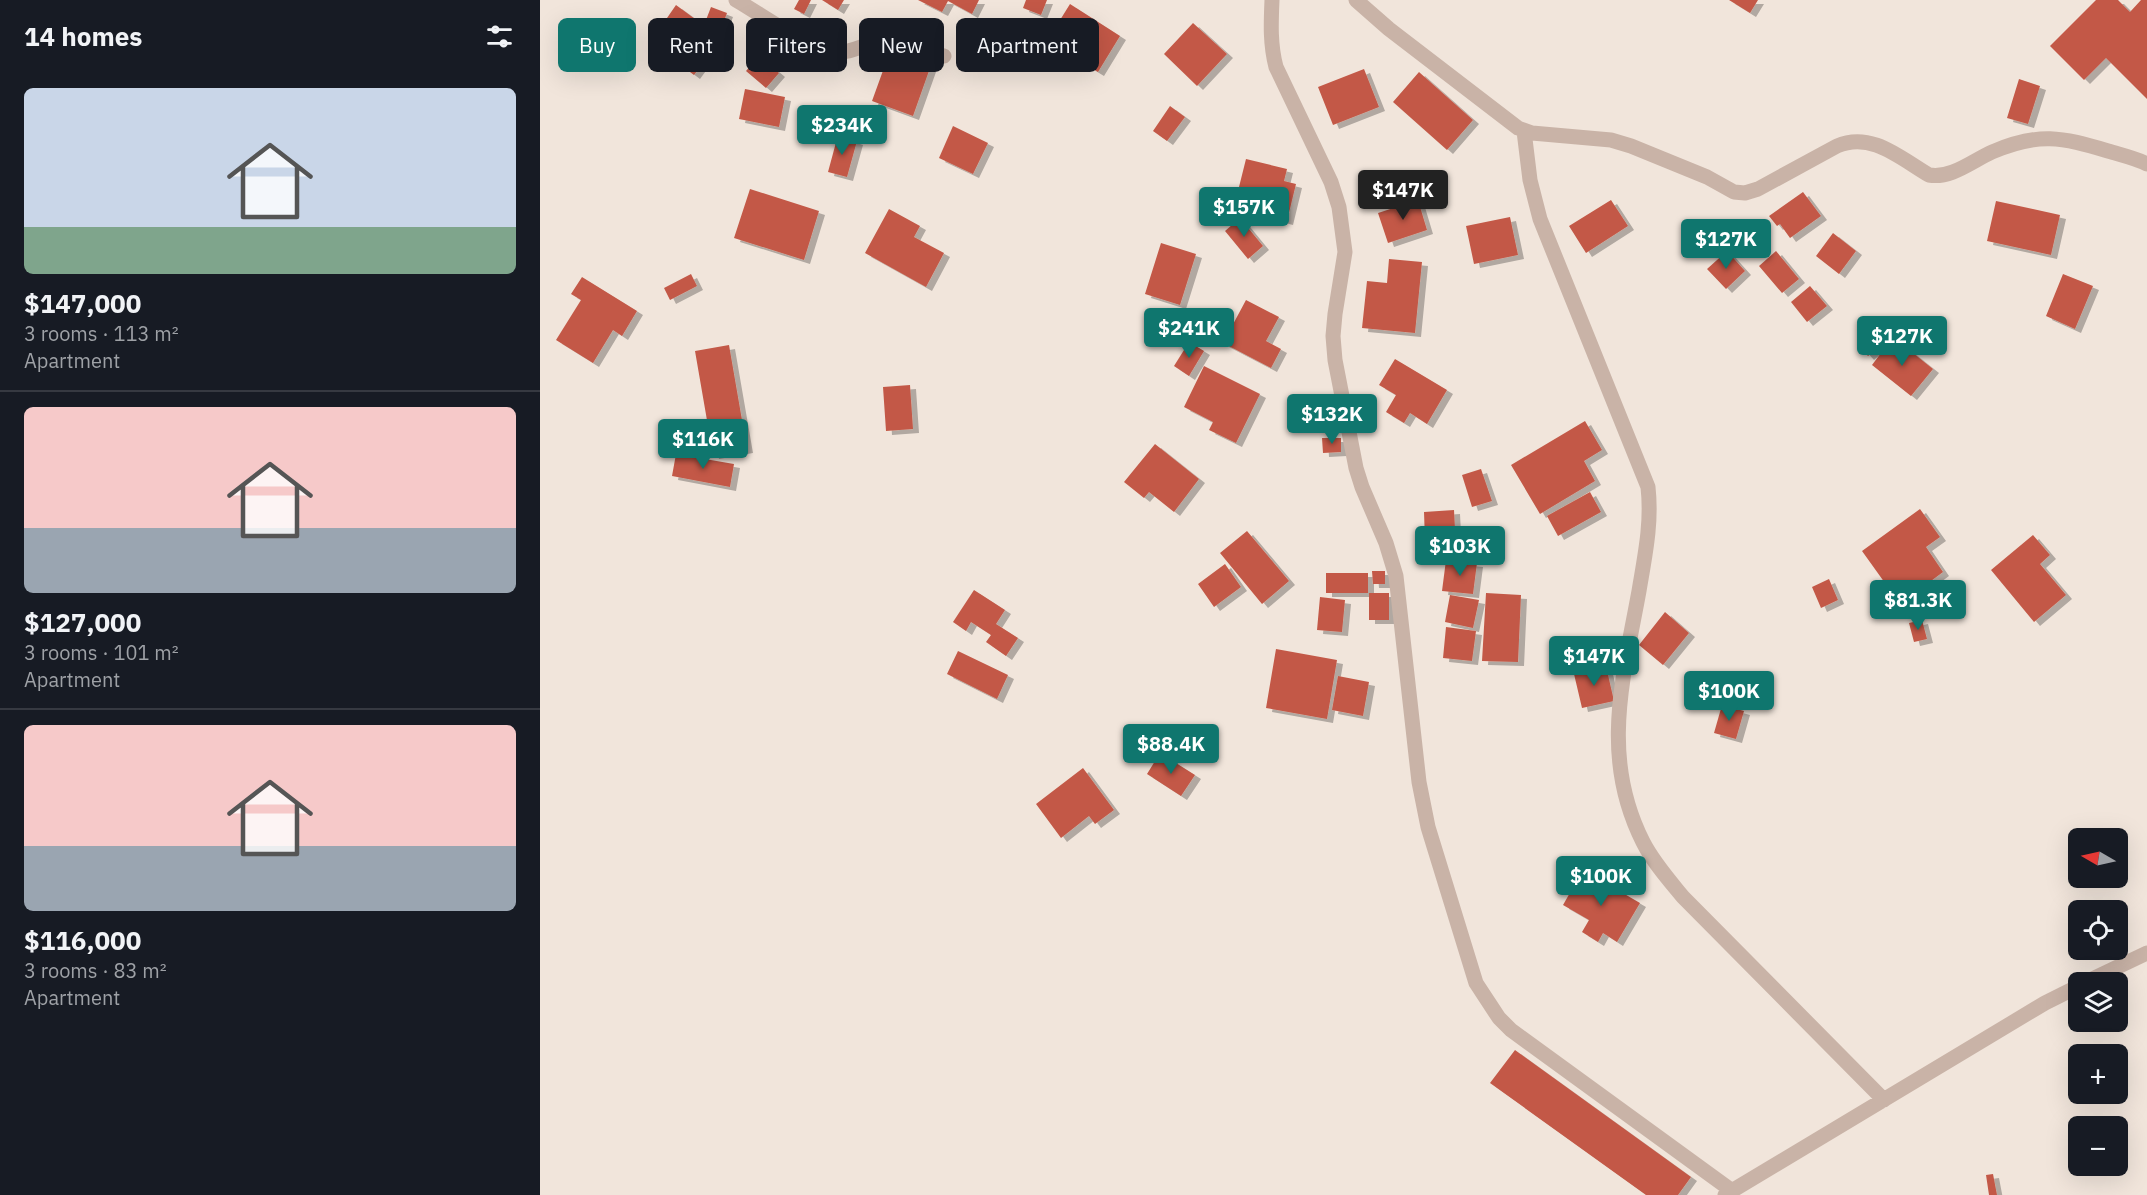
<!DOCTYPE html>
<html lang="en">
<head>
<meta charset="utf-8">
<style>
	:root { --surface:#171b24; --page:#20242c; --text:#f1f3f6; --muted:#9ea1a6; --line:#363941; --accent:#0f766e }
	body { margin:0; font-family:"IBM Plex Sans",sans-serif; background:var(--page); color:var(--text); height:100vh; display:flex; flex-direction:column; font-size:22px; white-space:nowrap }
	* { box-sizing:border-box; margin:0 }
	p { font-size:20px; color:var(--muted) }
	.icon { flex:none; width:33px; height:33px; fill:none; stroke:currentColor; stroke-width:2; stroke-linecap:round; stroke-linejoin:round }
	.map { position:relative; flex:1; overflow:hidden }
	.details { display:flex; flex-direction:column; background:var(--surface); width:540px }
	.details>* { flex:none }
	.banner { position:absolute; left:18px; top:18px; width:570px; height:54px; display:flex; gap:12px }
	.needle { width:39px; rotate:279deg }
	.fabs { position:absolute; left:1528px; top:828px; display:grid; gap:12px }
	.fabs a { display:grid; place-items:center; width:60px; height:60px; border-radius:9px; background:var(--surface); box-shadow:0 6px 24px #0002; font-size:30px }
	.price { position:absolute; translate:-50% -51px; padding:0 14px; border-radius:6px; background:var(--accent); color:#fff; font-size:20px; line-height:39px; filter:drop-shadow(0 2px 3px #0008) }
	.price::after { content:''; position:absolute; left:50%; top:36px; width:18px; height:14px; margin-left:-9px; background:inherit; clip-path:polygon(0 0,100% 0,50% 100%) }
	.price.selected { background:#222; color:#fff }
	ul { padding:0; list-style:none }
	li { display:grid; align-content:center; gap:12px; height:318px; padding:0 24px }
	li+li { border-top:2px solid var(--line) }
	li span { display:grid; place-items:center; height:186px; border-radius:9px; color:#555 }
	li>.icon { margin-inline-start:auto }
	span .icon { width:108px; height:108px; fill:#fffc; stroke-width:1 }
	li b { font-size:26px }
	h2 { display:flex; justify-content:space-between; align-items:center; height:72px; padding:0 24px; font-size:26px }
	.chip { padding:0 21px; border-radius:9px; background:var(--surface); box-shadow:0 6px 24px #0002; font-size:21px; line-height:54px }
	.chip.selected { background:var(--accent); color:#fff }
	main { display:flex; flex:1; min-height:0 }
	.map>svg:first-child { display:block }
	.building { fill:#c35947; filter:url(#shadow) }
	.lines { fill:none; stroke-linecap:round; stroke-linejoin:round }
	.minor { stroke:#c9b3a7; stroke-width:15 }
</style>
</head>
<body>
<main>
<section class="details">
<h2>14 homes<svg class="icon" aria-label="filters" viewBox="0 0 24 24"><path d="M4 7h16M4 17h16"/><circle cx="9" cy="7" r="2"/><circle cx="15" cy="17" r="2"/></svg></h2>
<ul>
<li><span style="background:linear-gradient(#c9d6e8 75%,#7fa58c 0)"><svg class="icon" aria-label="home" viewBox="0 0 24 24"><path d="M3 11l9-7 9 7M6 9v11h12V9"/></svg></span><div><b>$147,000</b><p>3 rooms · 113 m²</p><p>Apartment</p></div></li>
<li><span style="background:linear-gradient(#f6c9c9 65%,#9aa5b1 0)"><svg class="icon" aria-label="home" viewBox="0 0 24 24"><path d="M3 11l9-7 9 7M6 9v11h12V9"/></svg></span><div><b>$127,000</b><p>3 rooms · 101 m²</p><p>Apartment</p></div></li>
<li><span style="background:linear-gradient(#f6c9c9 65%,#9aa5b1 0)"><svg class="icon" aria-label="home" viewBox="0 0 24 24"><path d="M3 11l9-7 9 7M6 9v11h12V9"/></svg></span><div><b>$116,000</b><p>3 rooms · 83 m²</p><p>Apartment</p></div></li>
</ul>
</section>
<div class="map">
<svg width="1607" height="1195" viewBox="0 0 1607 1195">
	<defs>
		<filter id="shadow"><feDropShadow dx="6" dy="4" stdDeviation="0" flood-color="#0004"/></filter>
	</defs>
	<rect width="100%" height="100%" fill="#f1e5db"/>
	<path class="building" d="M 259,0 L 271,0 L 264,14 L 254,9 Z
		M 282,0 L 304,0 L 298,10 Z
		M 378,0 L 439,0 L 432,14 L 408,1 L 402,12 Z
		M 486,0 L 507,0 L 501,15 L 483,8 Z
		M 1189,0 L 1218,0 L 1210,13 Z
		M 1556,0 L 1578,0 L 1590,12 L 1601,0 L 1607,0 L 1607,99 L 1566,58 L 1544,80 L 1510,46 Z
		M 530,4 L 580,36 L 558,72 L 507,41 Z
		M 136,5 L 181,38 L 154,75 L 134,60 L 142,49 L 118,31 Z
		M 171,7 L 187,13 L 182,26 L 166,20 Z
		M 653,23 L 687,54 L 657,86 L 624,54 Z
		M 349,54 L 390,68 L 373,116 L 332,101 Z
		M 219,56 L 239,73 L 226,88 L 206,71 Z
		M 824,69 L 839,107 L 793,125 L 778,87 Z
		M 879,72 L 933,120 L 907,150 L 853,102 Z
		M 1479,79 L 1500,86 L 1488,124 L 1467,118 Z
		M 205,89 L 245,97 L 239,127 L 199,119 Z
		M 630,106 L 645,117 L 627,141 L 613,131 Z
		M 413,126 L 448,143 L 433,174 L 399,158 Z
		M 298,135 L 317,141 L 307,177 L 288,172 Z
		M 706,159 L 747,169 L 744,181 L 756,184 L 747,221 L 694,207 Z
		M 210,189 L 279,211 L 264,260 L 194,238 Z
		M 1263,192 L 1281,216 L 1250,238 L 1240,224 L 1237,226 L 1229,216 Z
		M 878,200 L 887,230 L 848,243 L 838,213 Z
		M 1071,200 L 1088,226 L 1046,253 L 1029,226 Z
		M 1456,201 L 1520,215 L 1511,255 L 1447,241 Z
		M 349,209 L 380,226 L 374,237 L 404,253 L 386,287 L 325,253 Z
		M 970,217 L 978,255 L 934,264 L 926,226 Z
		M 700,218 L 723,246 L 708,259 L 685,231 Z
		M 1293,233 L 1316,251 L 1299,274 L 1276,256 Z
		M 621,243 L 656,254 L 640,305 L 605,294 Z
		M 1187,251 L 1205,271 L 1186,289 L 1167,269 Z
		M 1236,251 L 1259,279 L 1242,293 L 1219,266 Z
		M 849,259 L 882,262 L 875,333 L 822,328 L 827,281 L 847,283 Z
		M 151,274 L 157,286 L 130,300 L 124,288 Z
		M 1523,274 L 1553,286 L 1535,329 L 1506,316 Z
		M 42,277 L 97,311 L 82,336 L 73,330 L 53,363 L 16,340 L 41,300 L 31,294 Z
		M 1270,286 L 1287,306 L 1267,322 L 1251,302 Z
		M 706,300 L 739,317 L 726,341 L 741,349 L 731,368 L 683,343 Z
		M 1335,333 L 1343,343 L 1328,356 L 1320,347 Z
		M 1353,337 L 1393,369 L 1371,396 L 1332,365 Z
		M 649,342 L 664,351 L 649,376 L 634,366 Z
		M 189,345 L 207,449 L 173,455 L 155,351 Z
		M 855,359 L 907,390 L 887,424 L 870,413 L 864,423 L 846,412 L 856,395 L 839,385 Z
		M 664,366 L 720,394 L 696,443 L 669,430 L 673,422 L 644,407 Z
		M 370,385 L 373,429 L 346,431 L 343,387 Z
		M 1045,421 L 1062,450 L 1044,461 L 1055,481 L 1000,514 L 971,465 Z
		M 782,438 L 801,438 L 801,452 L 783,453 Z
		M 615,444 L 659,479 L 634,512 L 609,492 L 604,498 L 584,482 Z
		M 136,454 L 194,464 L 190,487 L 132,476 Z
		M 941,469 L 952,501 L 932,507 L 922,475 Z
		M 1050,492 L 1061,512 L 1018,536 L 1007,516 Z
		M 1380,509 L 1400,537 L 1386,547 L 1403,572 L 1360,604 L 1322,551 Z
		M 914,510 L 915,529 L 929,528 L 930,538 L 885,541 L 884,512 Z
		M 707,531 L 749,581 L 722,604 L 680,553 Z
		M 1493,535 L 1510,555 L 1500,564 L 1526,595 L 1494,622 L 1451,570 Z
		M 906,560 L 937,563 L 933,594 L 902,591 Z
		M 685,564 L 701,587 L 674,607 L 658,584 Z
		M 832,571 L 845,571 L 845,584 L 833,584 Z
		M 786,573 L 828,573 L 828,593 L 786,593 Z
		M 1289,579 L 1298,600 L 1281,608 L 1272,587 Z
		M 434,590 L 465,610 L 456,624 L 478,638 L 466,656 L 446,642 L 451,635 L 431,622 L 426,631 L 413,622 Z
		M 829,593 L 849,593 L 849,620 L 829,620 Z
		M 946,593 L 981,595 L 978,662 L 942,661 Z
		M 910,595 L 939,600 L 933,628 L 905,622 Z
		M 780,597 L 805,600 L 802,632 L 777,630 Z
		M 1125,612 L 1149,633 L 1123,665 L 1099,645 Z
		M 1382,620 L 1387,639 L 1374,642 L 1369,623 Z
		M 906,627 L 936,631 L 932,661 L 903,658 Z
		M 736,649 L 797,660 L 787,719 L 726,708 Z
		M 418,651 L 468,675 L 457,699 L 407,674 Z
		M 1066,666 L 1074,701 L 1042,708 L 1034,674 Z
		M 798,676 L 829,682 L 823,716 L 792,710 Z
		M 1182,705 L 1204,711 L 1196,739 L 1174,733 Z
		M 620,753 L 655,775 L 641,796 L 607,774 Z
		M 543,768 L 574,810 L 555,824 L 549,816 L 521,838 L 496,804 Z
		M 1043,870 L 1100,903 L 1077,942 L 1063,933 L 1058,942 L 1042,932 L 1049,920 L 1023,905 Z
		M 975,1050 L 1151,1177 L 1138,1195 L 1106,1195 L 950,1083 Z
		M 1453,1174 L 1457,1195 L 1449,1195 L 1446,1175 Z"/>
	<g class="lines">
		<path class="minor" d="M 196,0 C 222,15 267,48 295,52 C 313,54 327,41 345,41 C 360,41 388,52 404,56
			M 732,0 C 731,23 730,44 736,67 L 791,182 L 799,207 L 805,252 L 795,314 L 793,336 L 795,360 L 816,468 L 822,487 L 846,543 L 856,576 L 879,782 L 888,827 L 936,983 L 959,1018 L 971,1030 L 1191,1190
			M 816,0 L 849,29 L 978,128 L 992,133 L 1071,140 L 1091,146 L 1167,177 L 1194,192 L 1205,193 L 1218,189 L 1297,146 C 1331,131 1360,158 1389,175 C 1411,179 1432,161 1452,152 C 1499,132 1521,137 1568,151 C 1581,155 1595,158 1607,164
			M 984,131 L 990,180 L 1000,219 L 1108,487 C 1112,523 1105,555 1099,591 C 1083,679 1060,757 1103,842 C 1113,862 1129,880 1143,897 L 1344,1100
			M 1546,982 L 1607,953
			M 1185,1195 L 1505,1003 L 1539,986"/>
	</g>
</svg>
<div class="fabs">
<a><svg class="needle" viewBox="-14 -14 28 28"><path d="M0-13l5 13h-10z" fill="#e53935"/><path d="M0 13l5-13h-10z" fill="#9ea1a6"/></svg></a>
<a><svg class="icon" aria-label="locate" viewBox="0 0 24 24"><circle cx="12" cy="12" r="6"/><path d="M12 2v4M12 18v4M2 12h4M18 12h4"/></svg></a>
<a><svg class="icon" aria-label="layers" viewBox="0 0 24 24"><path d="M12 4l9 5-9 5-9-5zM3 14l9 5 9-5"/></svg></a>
<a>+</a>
<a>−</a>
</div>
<b class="price" style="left:302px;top:156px">$234K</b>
<b class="price selected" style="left:863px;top:221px">$147K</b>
<b class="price" style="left:704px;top:238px">$157K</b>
<b class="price" style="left:1186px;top:270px">$127K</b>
<b class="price" style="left:649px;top:359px">$241K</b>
<b class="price" style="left:1362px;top:367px">$127K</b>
<b class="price" style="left:792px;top:445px">$132K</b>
<b class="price" style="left:163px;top:470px">$116K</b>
<b class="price" style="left:920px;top:577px">$103K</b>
<b class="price" style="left:1378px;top:631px">$81.3K</b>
<b class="price" style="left:1054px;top:687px">$147K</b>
<b class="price" style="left:1189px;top:722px">$100K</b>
<b class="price" style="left:631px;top:775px">$88.4K</b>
<b class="price" style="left:1061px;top:907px">$100K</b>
<div class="banner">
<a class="chip selected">Buy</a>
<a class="chip">Rent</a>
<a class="chip">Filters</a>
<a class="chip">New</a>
<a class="chip">Apartment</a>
</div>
</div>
</main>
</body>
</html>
